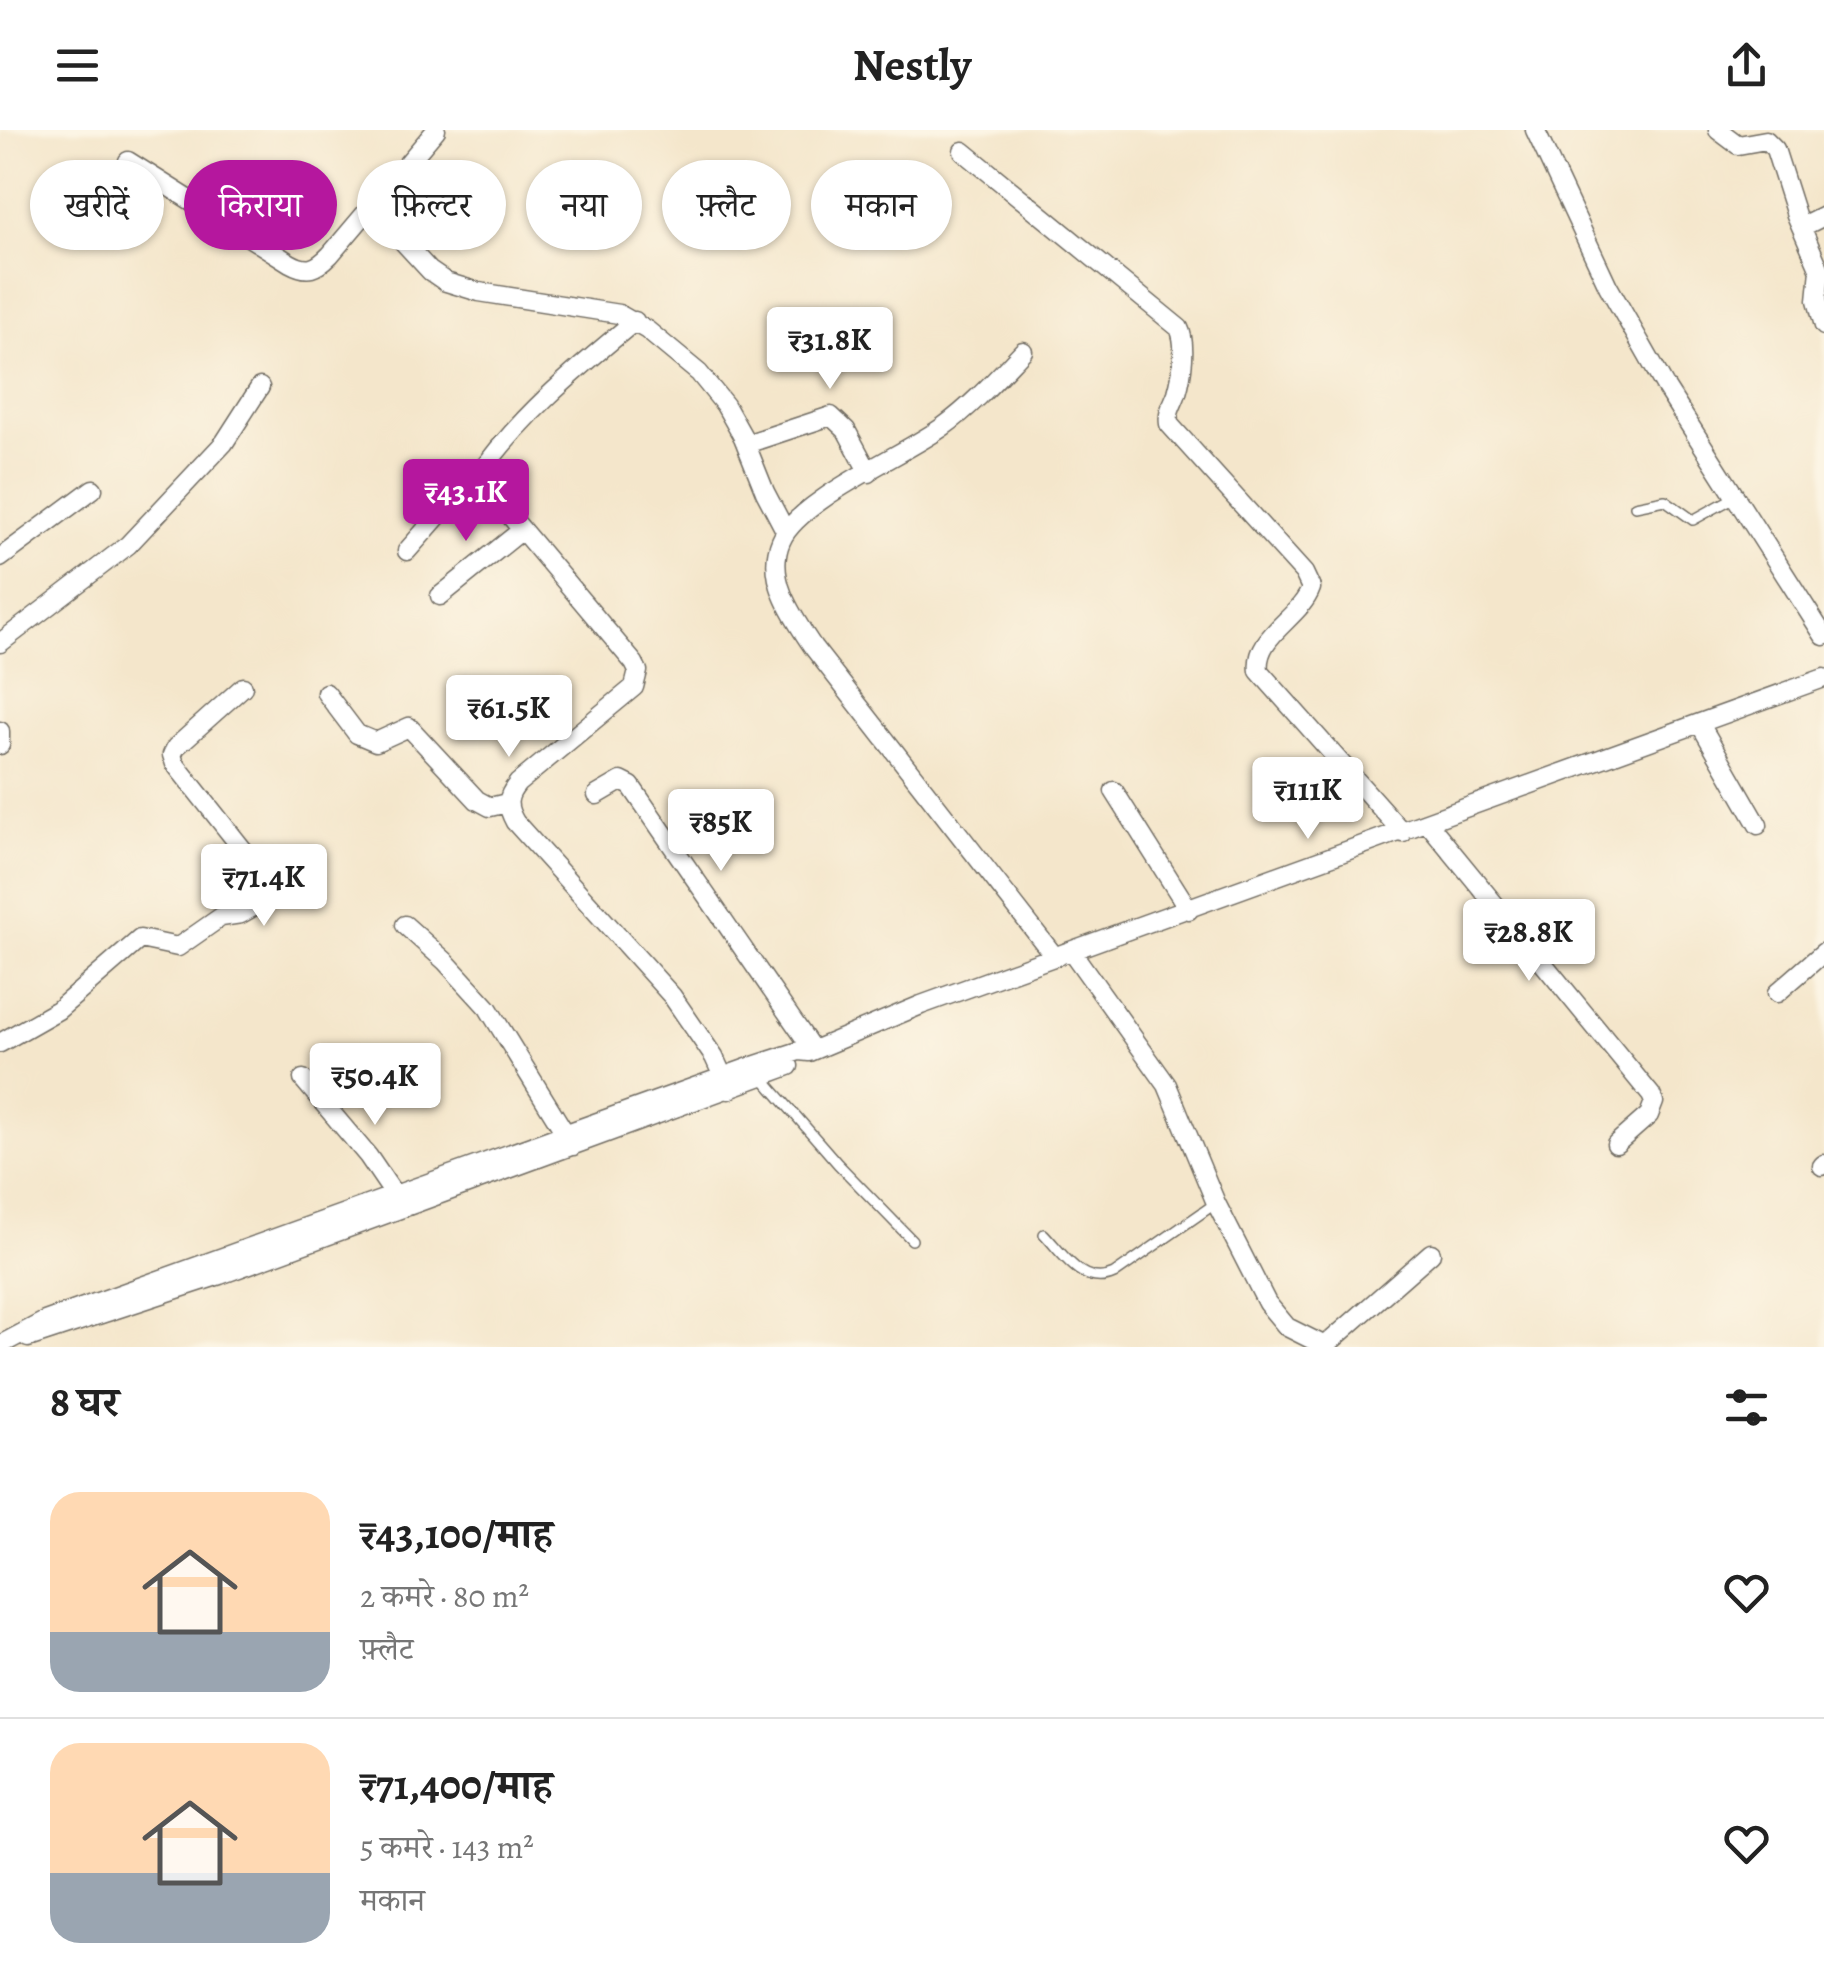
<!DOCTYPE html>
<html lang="hi">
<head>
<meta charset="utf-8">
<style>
	:root { --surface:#fff; --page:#f2f2f2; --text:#222; --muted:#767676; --line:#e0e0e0; --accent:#b5179e }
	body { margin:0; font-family:Alegreya,"Noto Serif Devanagari",serif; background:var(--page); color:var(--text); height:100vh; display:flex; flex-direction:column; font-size:38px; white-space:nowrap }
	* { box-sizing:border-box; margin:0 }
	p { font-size:32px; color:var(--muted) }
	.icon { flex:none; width:55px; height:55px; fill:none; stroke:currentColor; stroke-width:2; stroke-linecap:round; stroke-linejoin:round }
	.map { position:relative; height:1217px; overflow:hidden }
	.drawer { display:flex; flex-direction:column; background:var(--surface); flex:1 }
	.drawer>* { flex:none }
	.guide { position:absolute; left:30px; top:30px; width:1000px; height:90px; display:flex; gap:20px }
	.price { position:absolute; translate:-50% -85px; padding:0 22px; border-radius:10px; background:#fff; color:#222; font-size:32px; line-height:65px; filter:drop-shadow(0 2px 5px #0008) }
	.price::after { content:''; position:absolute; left:50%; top:60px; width:30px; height:22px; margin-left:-15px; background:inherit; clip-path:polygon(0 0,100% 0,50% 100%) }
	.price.on { background:var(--accent); color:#fff }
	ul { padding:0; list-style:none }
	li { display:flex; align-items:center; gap:30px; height:250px; padding:0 50px }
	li+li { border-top:2px solid var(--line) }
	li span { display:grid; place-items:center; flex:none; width:280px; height:200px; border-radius:30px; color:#555 }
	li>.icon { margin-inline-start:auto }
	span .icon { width:120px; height:120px; fill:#fffc; stroke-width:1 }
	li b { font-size:42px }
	h2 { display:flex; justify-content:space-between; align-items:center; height:120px; padding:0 50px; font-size:42px }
	.chip { padding:0 35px; border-radius:45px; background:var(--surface); box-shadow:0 2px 8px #0004; font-size:35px; line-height:90px }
	.chip.on { background:var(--accent); color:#fff }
	header { display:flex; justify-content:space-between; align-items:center; height:130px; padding:0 50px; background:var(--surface); font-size:45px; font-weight:600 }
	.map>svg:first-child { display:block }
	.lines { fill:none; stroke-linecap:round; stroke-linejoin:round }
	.lane-casing { stroke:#716c63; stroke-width:12 }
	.street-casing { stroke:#716c63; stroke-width:21 }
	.lane { stroke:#fff; stroke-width:9 }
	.street { stroke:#fff; stroke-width:18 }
</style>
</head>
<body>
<header><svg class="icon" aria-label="menu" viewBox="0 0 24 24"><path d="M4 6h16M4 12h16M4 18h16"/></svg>Nestly<svg class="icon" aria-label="share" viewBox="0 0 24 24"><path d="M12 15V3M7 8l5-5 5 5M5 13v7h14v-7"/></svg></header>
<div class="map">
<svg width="1824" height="1217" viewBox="0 0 1824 1217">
	<rect width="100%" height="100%" fill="#fcf5e5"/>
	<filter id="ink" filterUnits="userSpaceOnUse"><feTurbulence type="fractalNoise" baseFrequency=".01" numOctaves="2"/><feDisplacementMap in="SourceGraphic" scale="20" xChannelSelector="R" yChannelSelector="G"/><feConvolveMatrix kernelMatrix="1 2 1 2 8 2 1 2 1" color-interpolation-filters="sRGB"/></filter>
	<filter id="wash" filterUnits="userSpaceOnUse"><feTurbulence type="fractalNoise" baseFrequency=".0048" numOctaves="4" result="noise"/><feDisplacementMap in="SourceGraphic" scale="40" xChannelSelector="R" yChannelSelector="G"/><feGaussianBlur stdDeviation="2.25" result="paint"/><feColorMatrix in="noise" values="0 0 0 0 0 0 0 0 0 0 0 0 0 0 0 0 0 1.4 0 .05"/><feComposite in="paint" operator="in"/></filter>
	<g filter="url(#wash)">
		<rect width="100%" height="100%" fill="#f4e6cb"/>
	</g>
	<g filter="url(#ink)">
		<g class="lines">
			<defs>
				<path id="lane" d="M 1635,376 L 1665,370 L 1693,390 L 1735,367
					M 762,947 L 838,1034 L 912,1110
					M 1044,1104 C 1064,1125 1083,1158 1114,1144 L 1216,1073"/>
				<path id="street" d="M 1535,0 L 1608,156 L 1666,258 L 1824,506
					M 1718,0 L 1738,15 L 1766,10 L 1775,19 L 1796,85 L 1820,140 L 1817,170 L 1824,196
					M 963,21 L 1179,198 C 1187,214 1182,246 1177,263 C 1173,275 1167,281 1169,294 L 1304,443 L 1311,458 C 1300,489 1254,505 1259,541 L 1403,703
					M 128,31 L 290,133 C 308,143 316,139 330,125 L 436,0
					M 371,77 L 430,141 L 446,152 L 479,162 L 619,184 L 647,200 L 699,243 L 725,275 L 743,307 L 765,362 L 786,402
					M 1802,97 L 1824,86
					M 1023,221 C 998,247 973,275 944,296 C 906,324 798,370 781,411 C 765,448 793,487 813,517 L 1055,827
					M 746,314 L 831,286 L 846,300 L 869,343
					M 474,352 C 516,289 577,239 635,191
					M 407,421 L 464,356 L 478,353 L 502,376 L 634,533 L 638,541 L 634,557 L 518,653 C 506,667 506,676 515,692 L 672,866 L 714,927 L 729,960
					M 0,428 L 93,359
					M 440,466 L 522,400
					M 0,513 L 128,415 L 224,313 L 260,257
					M 326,563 L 357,604 L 376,612 L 409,597 L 477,670 L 490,677 L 507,673
					M 1700,594 L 1758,695
					M 0,601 L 0,615
					M 1114,661 L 1189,780
					M 597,665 L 621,651 L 631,656 L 813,920
					M 1428,693 L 1651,965 L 1654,972 L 1649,985 L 1616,1014
					M 405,795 L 445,831 L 488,878 L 573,1016
					M 1072,822 L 1167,955 L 1216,1073 L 1267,1173 L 1287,1197 L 1327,1217
					M 1777,863 L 1824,822
					M 0,913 L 58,880 L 140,809 L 178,817 L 221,787 L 241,784 L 269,768 L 271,755 L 175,634 L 172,625 L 176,617 L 243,557
					M 303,949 L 368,1026 L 400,1073
					M 1822,1036 L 1824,1034
					M 28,1208 L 220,1145 L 789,936
					M 0,1215 L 45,1191 L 753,936 L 799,921 L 809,922 L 921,875 L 1824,548
					M 1325,1216 L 1431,1123"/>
			</defs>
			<use href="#lane" class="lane-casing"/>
			<use href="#street" class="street-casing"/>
			<use href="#lane" class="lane"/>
			<use href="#street" class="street"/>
		</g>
	</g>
</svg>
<b class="price" style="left:830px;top:262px">₹31.8K</b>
<b class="price on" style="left:466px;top:414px">₹43.1K</b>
<b class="price" style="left:509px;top:630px">₹61.5K</b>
<b class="price" style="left:1308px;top:712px">₹111K</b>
<b class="price" style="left:721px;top:744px">₹85K</b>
<b class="price" style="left:264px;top:799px">₹71.4K</b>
<b class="price" style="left:1529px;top:854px">₹28.8K</b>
<b class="price" style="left:375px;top:998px">₹50.4K</b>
<div class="guide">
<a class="chip">खरीदें</a>
<a class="chip on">किराया</a>
<a class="chip">फ़िल्टर</a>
<a class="chip">नया</a>
<a class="chip">फ़्लैट</a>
<a class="chip">मकान</a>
</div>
</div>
<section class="drawer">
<h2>8 घर<svg class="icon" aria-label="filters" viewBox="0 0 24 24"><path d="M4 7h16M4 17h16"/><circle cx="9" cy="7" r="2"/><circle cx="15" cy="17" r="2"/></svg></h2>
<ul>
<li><span style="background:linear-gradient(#ffd9b3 70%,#9aa5b1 0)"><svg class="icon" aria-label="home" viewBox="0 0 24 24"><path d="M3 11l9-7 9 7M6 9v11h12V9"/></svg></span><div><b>₹43,100/माह</b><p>2 कमरे · 80 m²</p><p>फ़्लैट</p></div><svg class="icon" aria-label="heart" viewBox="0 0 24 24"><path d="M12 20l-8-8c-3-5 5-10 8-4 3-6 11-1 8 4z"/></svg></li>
<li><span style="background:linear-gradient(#ffd9b3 65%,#9aa5b1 0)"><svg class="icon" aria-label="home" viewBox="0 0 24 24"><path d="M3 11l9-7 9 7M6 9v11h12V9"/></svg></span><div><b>₹71,400/माह</b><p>5 कमरे · 143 m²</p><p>मकान</p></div><svg class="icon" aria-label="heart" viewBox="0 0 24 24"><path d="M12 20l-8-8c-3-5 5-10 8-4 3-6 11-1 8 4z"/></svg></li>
</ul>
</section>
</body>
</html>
